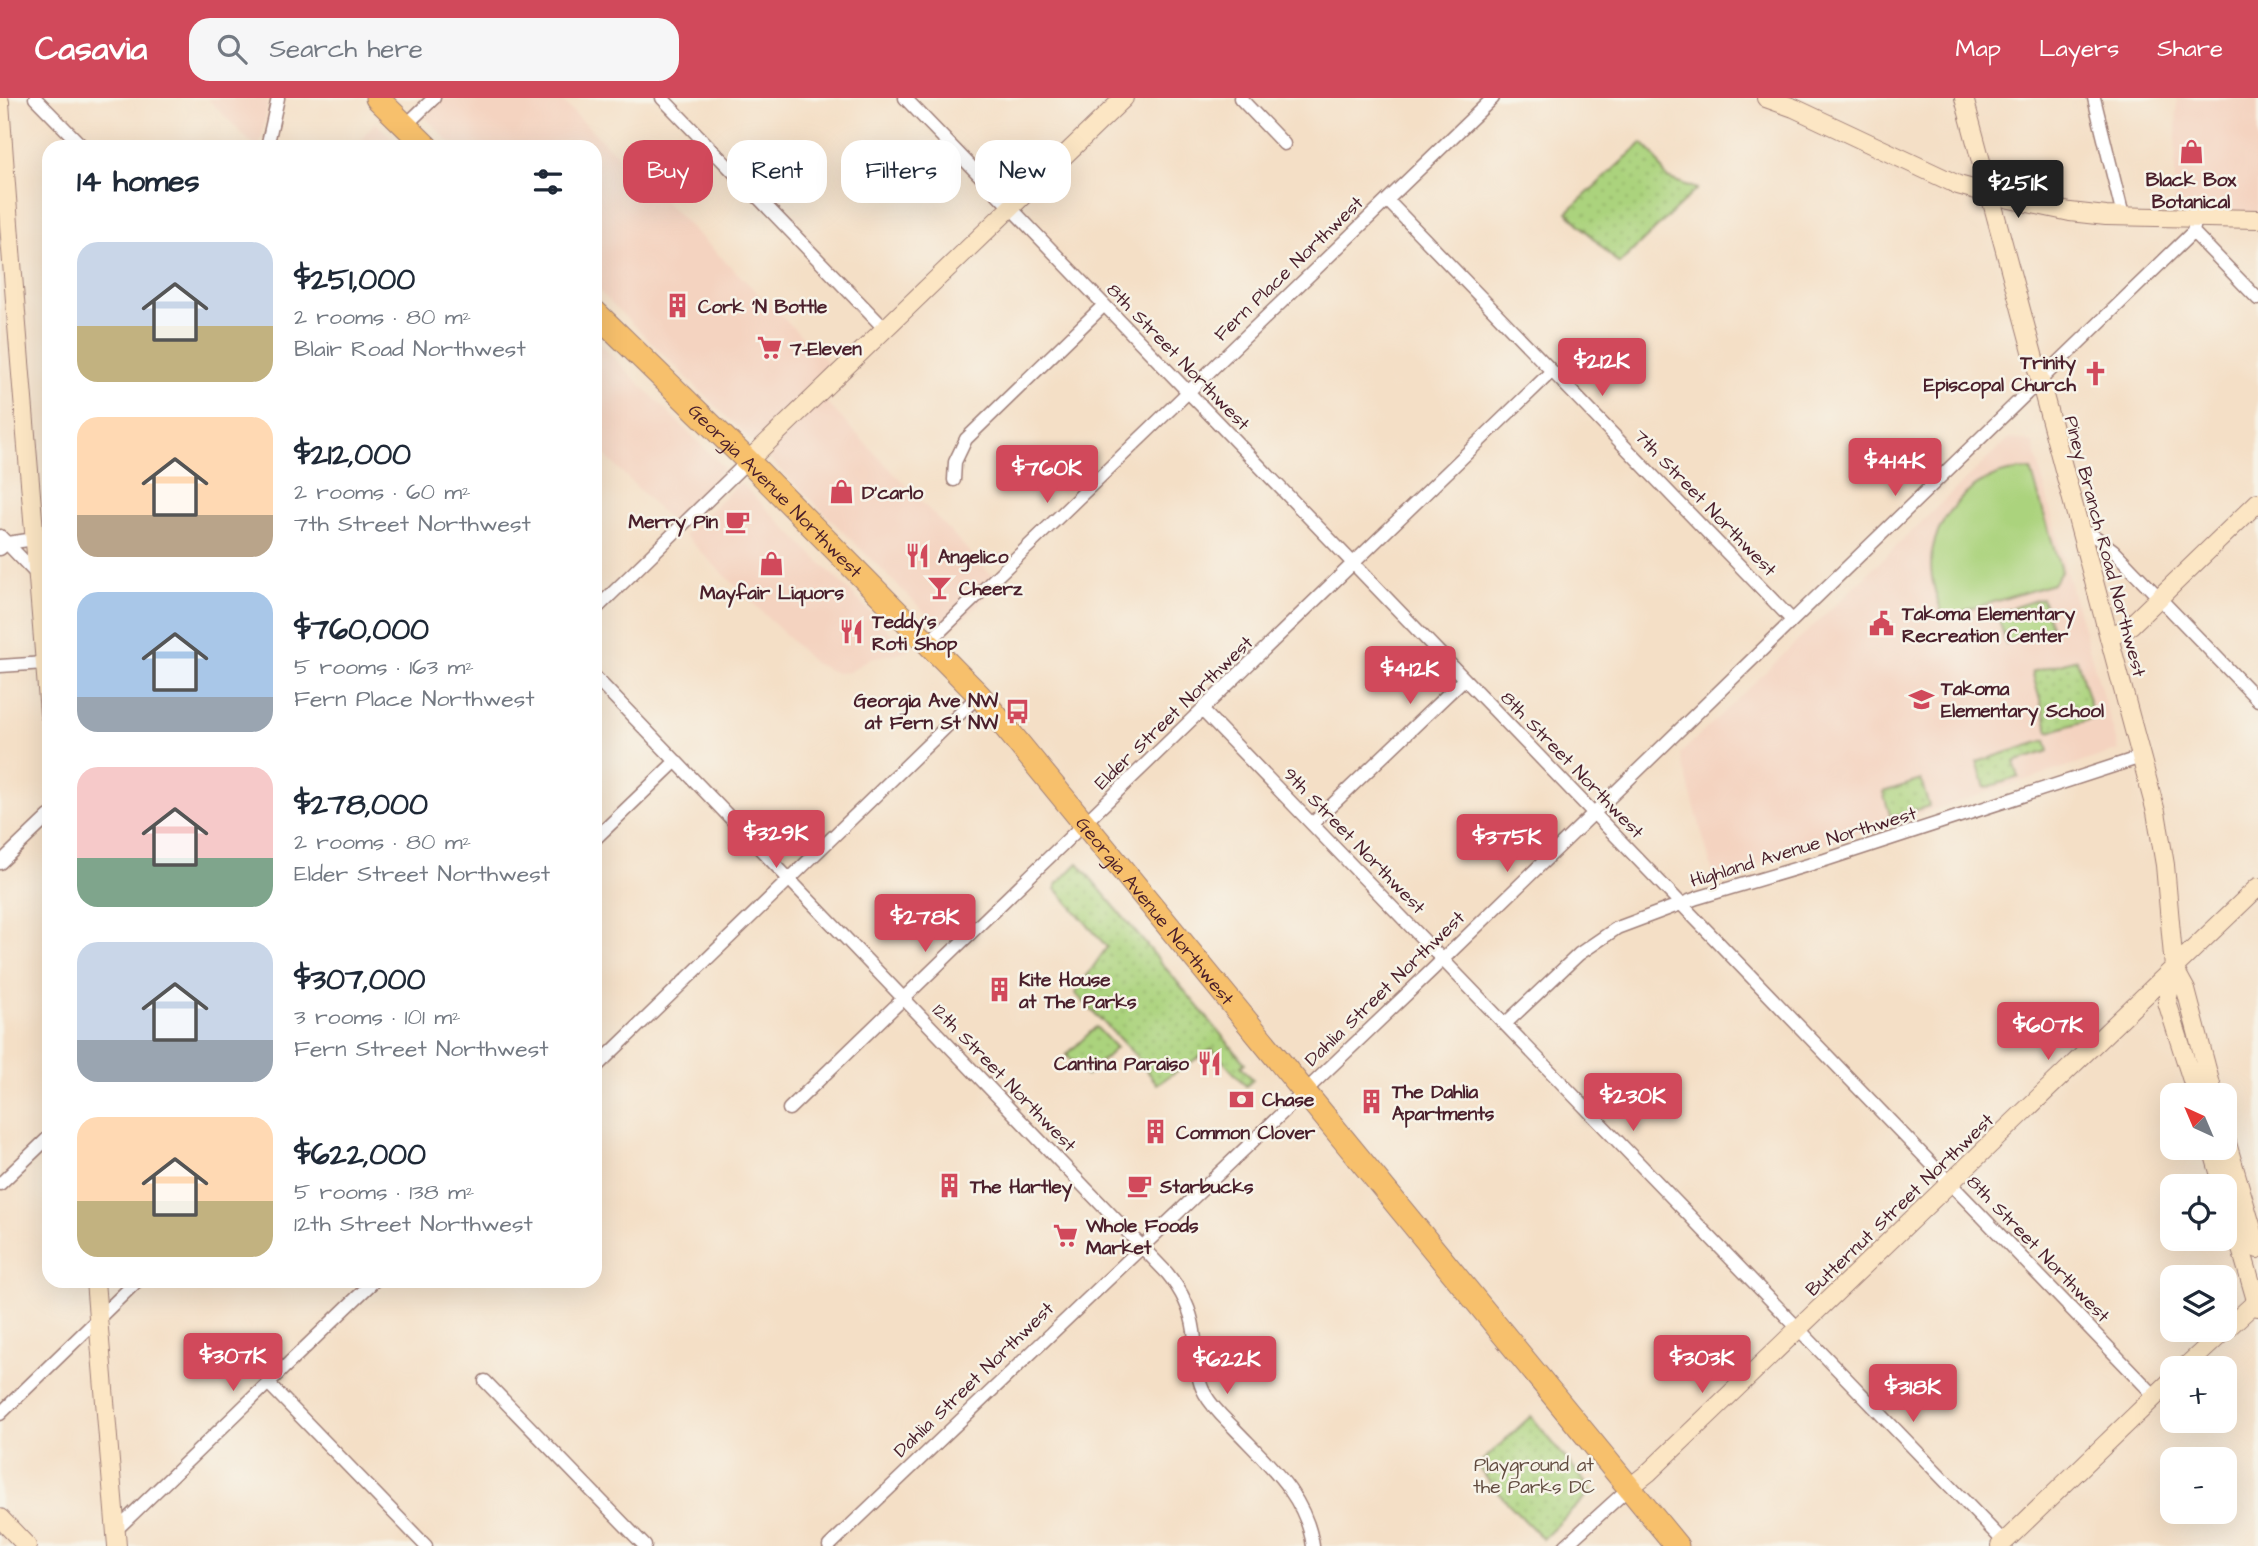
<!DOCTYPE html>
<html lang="en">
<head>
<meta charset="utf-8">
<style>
	:root { --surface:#fff; --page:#f6f6f7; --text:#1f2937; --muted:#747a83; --accent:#d1495b }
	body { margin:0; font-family:"Architects Daughter",sans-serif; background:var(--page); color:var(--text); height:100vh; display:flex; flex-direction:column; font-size:26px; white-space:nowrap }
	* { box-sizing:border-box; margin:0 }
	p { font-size:23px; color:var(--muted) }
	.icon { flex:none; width:38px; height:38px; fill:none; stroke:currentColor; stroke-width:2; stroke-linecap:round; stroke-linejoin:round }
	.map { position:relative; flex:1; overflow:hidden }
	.drawer { position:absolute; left:42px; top:42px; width:560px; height:1148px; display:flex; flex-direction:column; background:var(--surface); border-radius:21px; box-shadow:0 7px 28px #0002 }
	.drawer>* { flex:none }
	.guide { position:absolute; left:623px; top:42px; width:665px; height:63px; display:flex; gap:14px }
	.needle { width:46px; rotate:316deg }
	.fabs { position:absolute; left:2160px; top:985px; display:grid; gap:14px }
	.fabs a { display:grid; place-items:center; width:77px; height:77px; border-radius:14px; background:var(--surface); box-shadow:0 7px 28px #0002; font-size:35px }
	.price { position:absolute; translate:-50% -60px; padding:0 16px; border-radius:7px; background:var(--accent); color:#fff; font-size:23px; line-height:46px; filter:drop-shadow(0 2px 4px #0008) }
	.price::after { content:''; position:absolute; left:50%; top:42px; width:21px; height:16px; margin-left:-10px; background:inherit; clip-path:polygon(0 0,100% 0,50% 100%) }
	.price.current { background:#222; color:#fff }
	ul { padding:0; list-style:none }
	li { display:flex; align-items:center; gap:21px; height:175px; padding:0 35px }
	li span { display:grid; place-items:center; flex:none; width:196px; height:140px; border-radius:21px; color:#555 }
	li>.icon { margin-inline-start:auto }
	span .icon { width:84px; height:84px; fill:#fffc; stroke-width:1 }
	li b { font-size:30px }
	h2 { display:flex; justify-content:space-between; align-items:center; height:84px; padding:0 35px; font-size:30px }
	.tag { padding:0 24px; border-radius:21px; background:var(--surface); box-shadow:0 7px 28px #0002; font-size:24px; line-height:63px }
	.tag.current { background:var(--accent); color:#fff }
	header { display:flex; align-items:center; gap:42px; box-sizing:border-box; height:98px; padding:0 35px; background:var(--accent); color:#fff }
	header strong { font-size:33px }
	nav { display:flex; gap:38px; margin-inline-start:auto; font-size:24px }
	.search { width:490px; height:63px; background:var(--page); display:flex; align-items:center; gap:18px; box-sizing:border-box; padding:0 24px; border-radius:21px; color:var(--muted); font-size:26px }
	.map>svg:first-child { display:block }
	.built { fill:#f4d3c0 }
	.green { fill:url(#green-dots); stroke:#7a7954; stroke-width:2 }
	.pitch { fill:#abd37d; stroke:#7a7954; stroke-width:2 }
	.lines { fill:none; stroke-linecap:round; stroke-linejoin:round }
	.street-casing { stroke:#9f7f78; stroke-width:15 }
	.secondary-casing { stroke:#9f7f78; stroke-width:20 }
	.highway-casing { stroke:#9f7f78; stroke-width:25 }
	.street { stroke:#fff; stroke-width:12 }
	.secondary { stroke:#fce6c4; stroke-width:18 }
	.highway { stroke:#f7c06c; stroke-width:23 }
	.labels { text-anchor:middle; stroke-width:5; stroke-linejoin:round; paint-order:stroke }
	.poi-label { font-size:19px; font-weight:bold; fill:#4a1f2b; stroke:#f7f3e8; text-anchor:start }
	.street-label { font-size:19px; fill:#4a1f2b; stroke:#f7f3e8 }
	.park-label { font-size:19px; fill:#624c40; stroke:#f7f3e8 }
</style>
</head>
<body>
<header>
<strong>Casavia</strong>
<div class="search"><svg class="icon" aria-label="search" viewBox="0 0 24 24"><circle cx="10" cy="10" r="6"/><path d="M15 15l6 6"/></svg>Search here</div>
<nav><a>Map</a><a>Layers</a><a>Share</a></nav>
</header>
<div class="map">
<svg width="2258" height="1448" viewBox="0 0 2258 1448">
	<defs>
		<pattern id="green-dots" width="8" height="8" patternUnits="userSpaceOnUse" patternTransform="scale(1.75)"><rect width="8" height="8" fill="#abd37d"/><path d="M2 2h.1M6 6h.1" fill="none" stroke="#95b56c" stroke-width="1.8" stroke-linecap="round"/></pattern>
	</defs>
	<rect width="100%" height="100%" fill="#f7f3e8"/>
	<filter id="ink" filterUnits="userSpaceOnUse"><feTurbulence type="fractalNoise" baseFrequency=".0143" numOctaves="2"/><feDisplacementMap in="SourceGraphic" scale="14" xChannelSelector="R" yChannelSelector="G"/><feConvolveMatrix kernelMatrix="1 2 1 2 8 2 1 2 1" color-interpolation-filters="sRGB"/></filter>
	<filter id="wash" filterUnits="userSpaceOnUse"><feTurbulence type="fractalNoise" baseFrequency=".00686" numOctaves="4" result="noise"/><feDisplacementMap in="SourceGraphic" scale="28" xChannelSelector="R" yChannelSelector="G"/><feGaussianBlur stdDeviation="1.57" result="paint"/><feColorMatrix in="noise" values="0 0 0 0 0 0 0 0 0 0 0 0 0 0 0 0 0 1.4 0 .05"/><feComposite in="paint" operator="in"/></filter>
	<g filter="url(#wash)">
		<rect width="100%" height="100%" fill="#f4dfc6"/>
		<path class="built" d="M 207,0 L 269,0 L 260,49 L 255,49 Z
			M 444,0 L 559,0 L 832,268 L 827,305 L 1000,486 L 947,536 L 595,189 L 595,49 L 454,49 L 425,19 Z
			M 2177,0 L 2258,0 L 2258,116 L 2174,114 Z
			M 375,24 L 401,49 L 356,49 Z
			M 600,246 L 724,370 L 671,424 L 597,349 L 595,350 L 595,251 Z
			M 2009,340 L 2033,345 L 2067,476 L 2119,652 L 1858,736 L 1714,779 L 1680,656 Z
			M 740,384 L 909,553 L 870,560 L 849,574 L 836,575 L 814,565 L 684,437 Z"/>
		<path class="green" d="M 1642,45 L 1654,57 L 1667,80 L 1697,91 L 1619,166 L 1567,114 Z
			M 2077,561 L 2094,620 L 2049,634 L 2032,574 Z
			M 2046,642 L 2049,653 L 2014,664 L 2019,679 L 1985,690 L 1977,664 Z
			M 1921,682 L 1929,708 L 1891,720 L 1883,694 Z
			M 1078,765 L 1245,965 L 1241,968 L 1253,982 L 1246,988 L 1212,951 L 1157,986 L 1135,957 L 1075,895 L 1107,849 L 1056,791 L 1057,786 Z
			M 1096,929 L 1116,950 L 1086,978 L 1066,957 Z
			M 1531,1318 L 1592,1393 L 1543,1441 C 1529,1426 1483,1383 1479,1366 Z"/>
		<path class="pitch" d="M 2031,372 L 2061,473 L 2053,486 L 1944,519 C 1937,502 1931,485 1931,467 C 1931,431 1958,396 1988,381 C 2001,374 2017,372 2031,372 Z
			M 2042,500 L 2052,531 L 2006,546 L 1997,515 Z"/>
	</g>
	<g filter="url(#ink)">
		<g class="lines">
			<defs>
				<path id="street" d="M 35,0 L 83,49
					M 662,0 L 885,231
					M 905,0 L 2155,1298
					M 1240,0 L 1284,46
					M 2094,0 L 2123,118
					M 405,28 L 434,0
					M 267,49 L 278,0
					M 1387,102 L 1792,522
					M 2193,134 L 2258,201
					M 954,382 L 955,364 L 966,341 L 1104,207
					M 2079,431 L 2097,440 L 2113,452 L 2258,602
					M 0,438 L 49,489
					M 0,451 L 7,445 L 35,441
					M 595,512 L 748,363
					M 929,544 L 1493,0
					M 0,568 L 45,565
					M 595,579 L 1167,1175 C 1181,1192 1191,1211 1194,1233 C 1197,1255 1194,1277 1205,1296 C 1212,1309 1223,1319 1233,1329 C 1267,1365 1306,1397 1313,1448
					M 1202,612 L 2004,1444
					M 1313,725 L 1464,581
					M 595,741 L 676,663
					M 0,765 L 49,718
					M 1505,926 L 1579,856 L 1617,830 L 1697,800 L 1825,762 L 2141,659
					M 595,970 L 979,597
					M 789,1011 L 1552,273
					M 0,1086 L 49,1039
					M 485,1283 L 645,1448
					M 268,1285 L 426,1448
					M 0,1316 L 137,1183
					M 116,1432 L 374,1183
					M 829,1448 L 1432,872 L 2193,134 L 2196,120
					M 1565,1448 L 1629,1390"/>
				<path id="secondary" d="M 1766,0 L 1794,10 L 1958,87 L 2010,101 L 2070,114 L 2106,118 L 2258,121
					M 1964,0 L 2156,714 L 2165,767 L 2174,870 L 2167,904 L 2197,998
					M 0,4 C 14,208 33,412 49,616
					M 748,363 L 1124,0
					M 2109,540 L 2131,527 L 2258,404
					M 2174,870 L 2186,892 L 2214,998
					M 2224,1035 L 2258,1151
					M 2212,1050 L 2223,1088
					M 2224,1092 L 2258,1209
					M 95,1183 L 117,1448
					M 2184,1270 L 2258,1202
					M 1629,1390 L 1648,1375 L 2258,789
					M 0,1420 L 27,1448
					M 2000,1448 L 2172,1282"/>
				<g id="highway">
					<path d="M 377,0 L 427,49"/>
					<path id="s1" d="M 595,214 L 748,363 L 979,597 L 1677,1448"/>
				</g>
			</defs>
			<use href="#street" class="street-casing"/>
			<use href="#secondary" class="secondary-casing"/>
			<use href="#highway" class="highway-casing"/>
			<use href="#street" class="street"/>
			<use href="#secondary" class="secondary"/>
			<use href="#highway" class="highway"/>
		</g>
	</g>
	<defs>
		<symbol id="shop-bare" viewBox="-9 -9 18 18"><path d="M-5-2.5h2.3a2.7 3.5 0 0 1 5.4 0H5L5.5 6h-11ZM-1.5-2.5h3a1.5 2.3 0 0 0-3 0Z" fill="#d1495b" stroke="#f7f3e8" stroke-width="2.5" paint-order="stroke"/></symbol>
		<symbol id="building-bare" viewBox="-9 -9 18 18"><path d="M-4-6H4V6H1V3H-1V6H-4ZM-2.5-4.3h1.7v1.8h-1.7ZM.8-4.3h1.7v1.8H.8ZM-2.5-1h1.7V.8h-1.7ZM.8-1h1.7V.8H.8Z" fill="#d1495b" stroke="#f7f3e8" stroke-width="2.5" paint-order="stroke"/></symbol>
		<symbol id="supermarket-bare" viewBox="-9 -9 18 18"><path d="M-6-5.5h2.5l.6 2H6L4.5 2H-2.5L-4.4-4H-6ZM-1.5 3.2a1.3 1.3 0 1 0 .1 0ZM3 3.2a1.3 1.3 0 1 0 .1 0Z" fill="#d1495b" stroke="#f7f3e8" stroke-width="2.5" paint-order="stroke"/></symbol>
		<symbol id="church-bare" viewBox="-9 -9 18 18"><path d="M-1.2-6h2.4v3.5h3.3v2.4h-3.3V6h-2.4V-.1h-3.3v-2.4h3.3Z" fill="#d1495b" stroke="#f7f3e8" stroke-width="2.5" paint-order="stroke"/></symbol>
		<symbol id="cafe-bare" viewBox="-9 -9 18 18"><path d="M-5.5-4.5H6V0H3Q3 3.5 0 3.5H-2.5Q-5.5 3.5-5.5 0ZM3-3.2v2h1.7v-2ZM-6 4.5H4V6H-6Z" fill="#d1495b" stroke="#f7f3e8" stroke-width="2.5" paint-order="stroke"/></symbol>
		<symbol id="restaurant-bare" viewBox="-9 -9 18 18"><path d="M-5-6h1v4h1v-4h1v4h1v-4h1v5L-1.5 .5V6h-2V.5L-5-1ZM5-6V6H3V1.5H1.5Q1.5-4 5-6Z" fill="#d1495b" stroke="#f7f3e8" stroke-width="2.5" paint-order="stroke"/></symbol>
		<symbol id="bar-bare" viewBox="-9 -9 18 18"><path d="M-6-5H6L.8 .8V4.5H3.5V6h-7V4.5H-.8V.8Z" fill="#d1495b" stroke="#f7f3e8" stroke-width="2.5" paint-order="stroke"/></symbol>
		<symbol id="civic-bare" viewBox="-9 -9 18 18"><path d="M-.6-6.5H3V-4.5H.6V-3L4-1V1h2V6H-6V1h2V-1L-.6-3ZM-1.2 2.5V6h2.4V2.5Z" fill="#d1495b" stroke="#f7f3e8" stroke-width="2.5" paint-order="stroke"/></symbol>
		<symbol id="school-bare" viewBox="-9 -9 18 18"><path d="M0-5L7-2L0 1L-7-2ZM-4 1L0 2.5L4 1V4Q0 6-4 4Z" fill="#d1495b" stroke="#f7f3e8" stroke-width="2.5" paint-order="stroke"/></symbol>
		<symbol id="bus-bare" viewBox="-9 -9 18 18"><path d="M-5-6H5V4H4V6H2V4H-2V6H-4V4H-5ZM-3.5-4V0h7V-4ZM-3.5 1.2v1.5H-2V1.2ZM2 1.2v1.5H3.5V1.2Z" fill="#d1495b" stroke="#f7f3e8" stroke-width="2.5" paint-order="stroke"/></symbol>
		<symbol id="bank-bare" viewBox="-9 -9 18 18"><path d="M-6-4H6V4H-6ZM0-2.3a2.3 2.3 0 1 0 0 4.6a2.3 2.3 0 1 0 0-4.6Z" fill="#d1495b" stroke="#f7f3e8" stroke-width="2.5" paint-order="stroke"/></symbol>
	</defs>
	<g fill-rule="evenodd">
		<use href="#shop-bare" x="2174" y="36" width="35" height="35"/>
		<use href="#building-bare" x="660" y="190" width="35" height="35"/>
		<use href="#supermarket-bare" x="752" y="232" width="35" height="35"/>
		<use href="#church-bare" x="2078" y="258" width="35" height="35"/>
		<use href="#shop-bare" x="824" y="376" width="35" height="35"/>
		<use href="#cafe-bare" x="720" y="406" width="35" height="35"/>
		<use href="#restaurant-bare" x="900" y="440" width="35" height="35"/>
		<use href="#shop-bare" x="754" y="448" width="35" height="35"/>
		<use href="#bar-bare" x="922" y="472" width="35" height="35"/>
		<use href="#civic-bare" x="1864" y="508" width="35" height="35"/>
		<use href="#restaurant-bare" x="834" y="516" width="35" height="35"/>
		<use href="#school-bare" x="1904" y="584" width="35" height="35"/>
		<use href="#bus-bare" x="1000" y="596" width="35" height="35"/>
		<use href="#building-bare" x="982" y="874" width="35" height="35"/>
		<use href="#restaurant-bare" x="1192" y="948" width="35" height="35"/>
		<use href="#bank-bare" x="1224" y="984" width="35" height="35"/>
		<use href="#building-bare" x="1354" y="986" width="35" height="35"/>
		<use href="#building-bare" x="1138" y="1016" width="35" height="35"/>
		<use href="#building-bare" x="932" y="1070" width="35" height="35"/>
		<use href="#cafe-bare" x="1122" y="1070" width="35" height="35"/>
		<use href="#supermarket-bare" x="1048" y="1120" width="35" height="35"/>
	</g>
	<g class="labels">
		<g class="poi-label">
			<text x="2191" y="88" text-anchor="middle">Black Box<tspan x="2191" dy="22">Botanical</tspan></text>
			<text x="698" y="215">Cork 'N Bottle</text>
			<text x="790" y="257">7-Eleven</text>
			<text x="2076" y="271" text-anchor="end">Trinity<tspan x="2076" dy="22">Episcopal Church</tspan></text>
			<text x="862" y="401">D'carlo</text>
			<text x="718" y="430" text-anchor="end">Merry Pin</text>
			<text x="938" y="465">Angelico</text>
			<text x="959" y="497">Cheerz</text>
			<text x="772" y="501" text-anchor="middle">Mayfair Liquors</text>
			<text x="1902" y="522">Takoma Elementary<tspan x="1902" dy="22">Recreation Center</tspan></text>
			<text x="872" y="530">Teddy's<tspan x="872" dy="22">Roti Shop</tspan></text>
			<text x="1941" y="597">Takoma<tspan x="1941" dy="22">Elementary School</tspan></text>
			<text x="998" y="609" text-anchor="end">Georgia Ave NW<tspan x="998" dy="22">at Fern St NW</tspan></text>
			<text x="1019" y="888">Kite House<tspan x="1019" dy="22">at The Parks</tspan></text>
			<text x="1189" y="972" text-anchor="end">Cantina Paraiso</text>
			<text x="1392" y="1000">The Dahlia<tspan x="1392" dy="22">Apartments</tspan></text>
			<text x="1262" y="1008">Chase</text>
			<text x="1176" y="1041">Common Clover</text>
			<text x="970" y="1095">The Hartley</text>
			<text x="1160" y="1095">Starbucks</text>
			<text x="1086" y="1134">Whole Foods<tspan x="1086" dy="22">Market</tspan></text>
		</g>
		<g class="street-label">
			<text transform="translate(1288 170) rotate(-44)" y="7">Fern Place Northwest</text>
			<text transform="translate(1179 258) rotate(46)" y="7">8th Street Northwest</text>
			<text dy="7" stroke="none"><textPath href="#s1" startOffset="254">Georgia Avenue Northwest</textPath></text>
			<text transform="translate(1706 404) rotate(46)" y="7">7th Street Northwest</text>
			<text transform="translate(2106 448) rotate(75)" y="7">Piney Branch Road Northwest</text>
			<text transform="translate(1173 614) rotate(-44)" y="7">Elder Street Northwest</text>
			<text transform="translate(1573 666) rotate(46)" y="7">8th Street Northwest</text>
			<text transform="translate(1355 742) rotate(46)" y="7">9th Street Northwest</text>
			<text transform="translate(1803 748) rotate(-17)" y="7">Highland Avenue Northwest</text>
			<text dy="7" stroke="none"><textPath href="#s1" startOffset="821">Georgia Avenue Northwest</textPath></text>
			<text transform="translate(1384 890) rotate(-44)" y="7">Dahlia Street Northwest</text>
			<text transform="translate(1005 979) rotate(46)" y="7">12th Street Northwest</text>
			<text transform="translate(1899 1106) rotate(-44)" y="7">Butternut Street Northwest</text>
			<text transform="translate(2039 1150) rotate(46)" y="7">8th Street Northwest</text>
			<text transform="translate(973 1281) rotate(-44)" y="7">Dahlia Street Northwest</text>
		</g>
		<g class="park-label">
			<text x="1534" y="1373">Playground at<tspan x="1534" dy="22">the Parks DC</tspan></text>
		</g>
	</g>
</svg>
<div class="fabs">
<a><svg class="needle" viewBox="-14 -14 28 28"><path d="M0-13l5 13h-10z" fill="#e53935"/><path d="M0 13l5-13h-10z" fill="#747a83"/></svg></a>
<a><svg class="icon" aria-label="locate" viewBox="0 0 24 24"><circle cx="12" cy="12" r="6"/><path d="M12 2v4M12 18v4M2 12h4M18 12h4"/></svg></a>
<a><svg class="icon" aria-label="layers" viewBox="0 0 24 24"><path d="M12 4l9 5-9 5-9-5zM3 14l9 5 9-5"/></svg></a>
<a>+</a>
<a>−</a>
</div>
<b class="price current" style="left:2018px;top:122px">$251K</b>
<b class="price" style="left:1602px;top:300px">$212K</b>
<b class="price" style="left:1895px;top:400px">$414K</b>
<b class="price" style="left:1047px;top:407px">$760K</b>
<b class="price" style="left:1410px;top:608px">$412K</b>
<b class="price" style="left:776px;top:772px">$329K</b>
<b class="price" style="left:1507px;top:776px">$375K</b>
<b class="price" style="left:925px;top:856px">$278K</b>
<b class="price" style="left:2048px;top:964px">$607K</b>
<b class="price" style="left:1633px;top:1035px">$230K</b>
<b class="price" style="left:233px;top:1295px">$307K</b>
<b class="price" style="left:1702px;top:1297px">$303K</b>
<b class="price" style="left:1227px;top:1298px">$622K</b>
<b class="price" style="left:1913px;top:1326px">$318K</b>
<div class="guide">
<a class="tag current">Buy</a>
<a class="tag">Rent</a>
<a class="tag">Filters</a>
<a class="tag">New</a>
</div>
<section class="drawer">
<h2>14 homes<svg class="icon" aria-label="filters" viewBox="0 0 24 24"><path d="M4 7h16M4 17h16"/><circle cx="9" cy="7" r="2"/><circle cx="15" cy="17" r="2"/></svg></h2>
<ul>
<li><span style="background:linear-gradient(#c9d6e8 60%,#c2b280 0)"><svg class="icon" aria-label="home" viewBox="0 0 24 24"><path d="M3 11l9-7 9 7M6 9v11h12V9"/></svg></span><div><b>$251,000</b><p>2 rooms · 80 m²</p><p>Blair Road Northwest</p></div></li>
<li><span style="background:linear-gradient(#ffd9b3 70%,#b9a48a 0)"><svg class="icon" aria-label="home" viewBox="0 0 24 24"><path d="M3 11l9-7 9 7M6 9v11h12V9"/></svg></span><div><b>$212,000</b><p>2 rooms · 60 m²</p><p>7th Street Northwest</p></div></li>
<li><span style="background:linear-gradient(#a9c7e8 75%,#9aa5b1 0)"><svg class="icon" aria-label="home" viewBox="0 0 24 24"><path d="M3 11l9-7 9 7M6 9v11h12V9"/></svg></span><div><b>$760,000</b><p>5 rooms · 163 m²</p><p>Fern Place Northwest</p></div></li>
<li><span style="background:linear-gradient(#f6c9c9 65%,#7fa58c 0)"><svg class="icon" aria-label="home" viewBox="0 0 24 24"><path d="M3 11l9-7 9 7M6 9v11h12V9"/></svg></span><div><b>$278,000</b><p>2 rooms · 80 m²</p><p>Elder Street Northwest</p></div></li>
<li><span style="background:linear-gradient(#c9d6e8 70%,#9aa5b1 0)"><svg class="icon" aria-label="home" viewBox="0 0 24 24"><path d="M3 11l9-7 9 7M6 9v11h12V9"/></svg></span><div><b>$307,000</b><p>3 rooms · 101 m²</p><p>Fern Street Northwest</p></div></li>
<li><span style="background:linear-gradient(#ffd9b3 60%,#c2b280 0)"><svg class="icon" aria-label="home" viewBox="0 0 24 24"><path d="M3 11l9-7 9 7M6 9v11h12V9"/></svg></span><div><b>$622,000</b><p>5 rooms · 138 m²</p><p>12th Street Northwest</p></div></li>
</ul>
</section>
</div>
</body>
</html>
